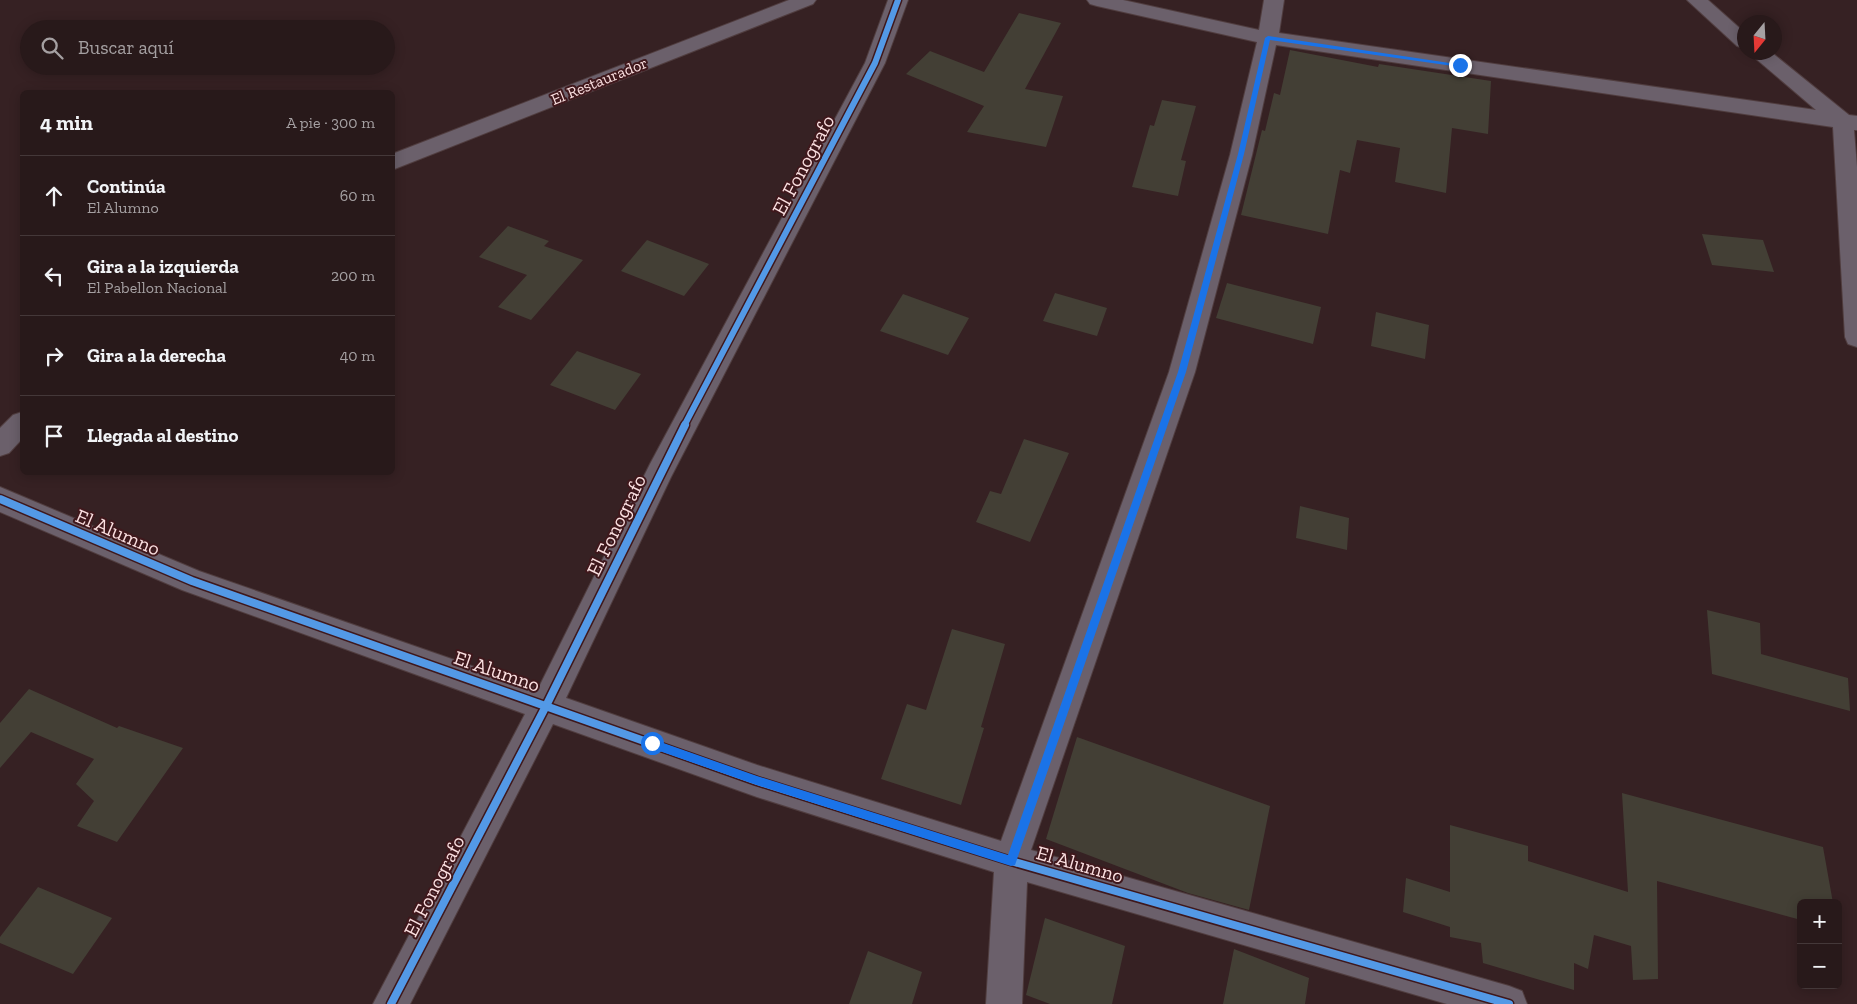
<!DOCTYPE html>
<html lang="es">
<head>
<meta charset="utf-8">
<style>
  :root { --surface:#28191a; --page:#342627; --text:#f1f3f6; --muted:#a5a0a2; --line:#443839 }
  body { margin:0; font-family:"Zilla Slab",serif; background:var(--page); color:var(--text) }
  .controls { position:absolute; right:15px; bottom:15px; display:grid; overflow:hidden; border-radius:8px; box-shadow:0 2px 12px #0003 }
  .controls button { width:45px; height:45px; display:grid; place-items:center; padding:0; border:0; border-bottom:1px solid var(--line); background:var(--surface); color:var(--text); font:25px sans-serif }
  .compass { position:absolute; left:1737px; top:15px; width:45px; height:45px; border-radius:50%; background:var(--surface); box-shadow:0 2px 12px #0003; rotate:198deg }
  .stop { position:absolute; width:15px; height:15px; margin:-11px; border:4px solid #1a73e8; border-radius:50%; background:#fff }
  .stop.end { background:#1a73e8; border-color:#fff; box-shadow:0 1px 5px #0008 }
  .list { margin:0; padding:0; list-style:none }
  h2 { display:flex; justify-content:space-between; align-items:center; height:65px; margin:0; padding:0 20px; font-size:21px }
  h2 small { font-size:16px; font-weight:400; color:var(--muted) }
  .list li { display:grid; grid-template-columns:32px 1fr auto; gap:15px; align-items:center; box-sizing:border-box; height:80px; padding:0 20px; border-top:1px solid var(--line) }
  .list b { display:block; font-size:19px; white-space:nowrap }
  .list p { margin:0; font-size:16px; white-space:nowrap; color:var(--muted) }
  .list em { font-size:16px; font-style:normal; color:var(--muted) }
  .icon { flex:none; width:28px; height:28px; fill:none; stroke:currentColor; stroke-width:2; stroke-linecap:round; stroke-linejoin:round }
  .map { position:relative; flex:none; width:1857px; height:1004px; overflow:hidden }
  .search { position:absolute; background:var(--surface); box-shadow:0 2px 12px #0003; left:20px; top:20px; width:375px; height:55px; display:flex; align-items:center; gap:12px; box-sizing:border-box; padding:0 18px; border-radius:28px; color:var(--muted); font-size:19px }
  .panel { position:absolute; background:var(--surface); box-shadow:0 2px 12px #0003; left:20px; top:90px; width:375px; height:385px; border-radius:8px }
  .map>svg:first-child { display:block }
</style>
</head>
<body>
<div class="map">
<svg width="1857" height="1004" viewBox="0 0 1857 1004">
  <rect width="100%" height="100%" fill="#362123"/>
  <g fill="#433f35">
    <path d="M1019 13 1061 23 1025 89 1063 96 1046 147 967 132 984 106 906 74 930 51 984 72Z"/>
    <path d="M1290 50 1378 67 1379 64 1491 81 1488 134 1452 128 1446 193 1395 182 1400 148 1357 140 1350 173 1340 170 1328 234 1241 215 1262 130 1265 131 1274 93 1280 95Z"/>
    <path d="M1162 100 1196 106 1181 160 1186 161 1178 196 1132 187 1150 125 1154 126Z"/>
    <path d="M508 226 549 241 544 246 583 260 531 320 498 307 527 275 479 257Z"/>
    <path d="M1702 234 1763 240 1774 272 1712 265Z"/>
    <path d="M647 240 709 264 684 296 621 271Z"/>
    <path d="M1227 283 1321 307 1313 344 1216 318Z"/>
    <path d="M1055 293 1107 308 1097 336 1043 321Z"/>
    <path d="M903 294 969 318 948 355 880 331Z"/>
    <path d="M1376 312 1429 325 1425 359 1371 346Z"/>
    <path d="M577 351 641 374 615 410 550 385Z"/>
    <path d="M1024 439 1069 453 1030 542 976 522 990 491 1001 494Z"/>
    <path d="M1300 506 1349 518 1347 550 1296 538Z"/>
    <path d="M1707 610 1760 623 1761 654 1848 678 1850 711 1712 674Z"/>
    <path d="M952 629 1005 644 981 727 984 728 961 805 881 779 907 704 926 710Z"/>
    <path d="M29 689 117 728 119 726 183 748 117 842 77 826 94 801 76 784 94 759 31 732 0 768V723Z"/>
    <path d="M1077 737 1270 806 1249 910 1188 893 1046 839Z"/>
    <path d="M1622 793 1823 847 1833 903H1801V920L1657 881 1658 979 1633 980 1631 946 1594 935 1588 969 1574 963V990L1483 963 1481 943 1450 937V927L1403 912 1406 878 1450 892V825L1528 846V861L1628 892Z"/>
    <path d="M38 887 112 918 73 974 0 943V937Z"/>
    <path d="M1045 918 1125 946 1112 1004H1050L1026 995Z"/>
    <path d="M1234 949 1309 978 1305 1004H1223Z"/>
    <path d="M868 951 922 972 912 1004H849Z"/>
  </g>
  <g fill="none" stroke-linecap="round" stroke-linejoin="round">
    <g stroke="#503d3f" stroke-width="2">
      <g id="street">
        <path d="M789 0H816L813 4 392 170V154Z"/>
        <path d="M888 0H908L885 63 671 477 566 698 757 765 1001 841 1169 372 1230 155 1257 42 1097 6 1090 4 1087 0H1123L1259 30 1264 0H1284L1279 33 1816 110 1748 52H1771L1849 115 1857 116V130H1854L1857 167V347L1848 344 1845 337 1833 127 1276 45 1252 155 1195 372 1031 850 1509 986 1522 991 1527 1004H1447L1027 882 1022 1004H986L994 872 757 797 553 724 410 1004H373L525 714 182 590 0 512V487L199 571 538 689 650 464 865 63Z"/>
        <path d="M1687 0H1708L1744 32V48L1737 46Z"/>
        <path d="M22 412V439L9 453 0 456V428L13 415Z"/>
      </g>
    </g>
    <use href="#street" fill="#6b606b" fill-rule="evenodd"/>
    <g stroke="#3f181c" stroke-width="9">
      <path id="cycleway-far1" d="M684 426 875 63 898 0"/>
    </g>
    <g stroke="#3f181c" stroke-width="11">
      <g id="cycleway">
        <path d="M0 499 192 581 757 781 1011 861 1509 1004"/>
        <path d="M391 1004 546 706 685 425"/>
      </g>
    </g>
    <use href="#cycleway-far1" stroke="#5399e6" stroke-width="6"/>
    <use href="#cycleway" stroke="#5399e6" stroke-width="8"/>
  </g>
  <path fill="#1a73e8" d="M1268 36 1463 65 1460 67 1270 40 1244 154 1186 372 1015 865 1011 866 757 785 648 747V740L652 739 757 776 1008 855 1178 372 1238 154 1265 38Z"/>
  <g text-anchor="middle" dominant-baseline="central" stroke-width="4" stroke-linejoin="round" paint-order="stroke">
    <g font-size="16" fill="#fbe0e1" stroke="#3f181c">
      <text transform="translate(599 81) rotate(-22)">El Restaurador</text>
    </g>
    <g font-size="20" fill="#fbe0e1" stroke="#3f181c">
      <text transform="translate(803 165) rotate(-62)">El Fonografo</text>
      <text transform="translate(616 525) rotate(-64)">El Fonografo</text>
      <text transform="translate(118 532) rotate(23)">El Alumno</text>
      <text transform="translate(497 671) rotate(19)">El Alumno</text>
      <text transform="translate(1080 864) rotate(16)">El Alumno</text>
      <text transform="translate(434 886) rotate(-63)">El Fonografo</text>
    </g>
  </g>
</svg>
<div class="controls">
<button>+</button>
<button>−</button>
</div>
<svg class="compass" viewBox="-18 -18 36 36"><path d="M0-13l5 13h-10z" fill="#e53935"/><path d="M0 13l5-13h-10z" fill="#a5a0a2"/></svg>
<div class="stop" style="left:652px;top:743px"></div>
<div class="stop end" style="left:1460px;top:65px"></div>
<div class="search"><svg class="icon" aria-label="search" viewBox="0 0 24 24"><circle cx="10" cy="10" r="6"/><path d="M15 15l6 6"/></svg>Buscar aquí</div>
<section class="panel">
<h2>4 min<small>A pie · 300 m</small></h2>
<ul class="list">
<li><svg class="icon" aria-label="ahead" viewBox="0 0 24 24"><path d="M12 20V5M6 11l6-6 6 6"/></svg><div><b>Continúa</b><p>El Alumno</p></div><em>60 m</em></li>
<li><svg class="icon" aria-label="left" viewBox="0 0 24 24"><path d="M17 20v-9H6M10 6l-5 5 5 5"/></svg><div><b>Gira a la izquierda</b><p>El Pabellon Nacional</p></div><em>200 m</em></li>
<li><svg class="icon" aria-label="right" viewBox="0 0 24 24"><path d="M7 20v-9h11M14 6l5 5-5 5"/></svg><div><b>Gira a la derecha</b></div><em>40 m</em></li>
<li><svg class="icon" aria-label="arrive" viewBox="0 0 24 24"><path d="M6 21V4h12l-3 4 3 4H6"/></svg><div><b>Llegada al destino</b></div></li>
</ul>
</section>
</div>
</body>
</html>
